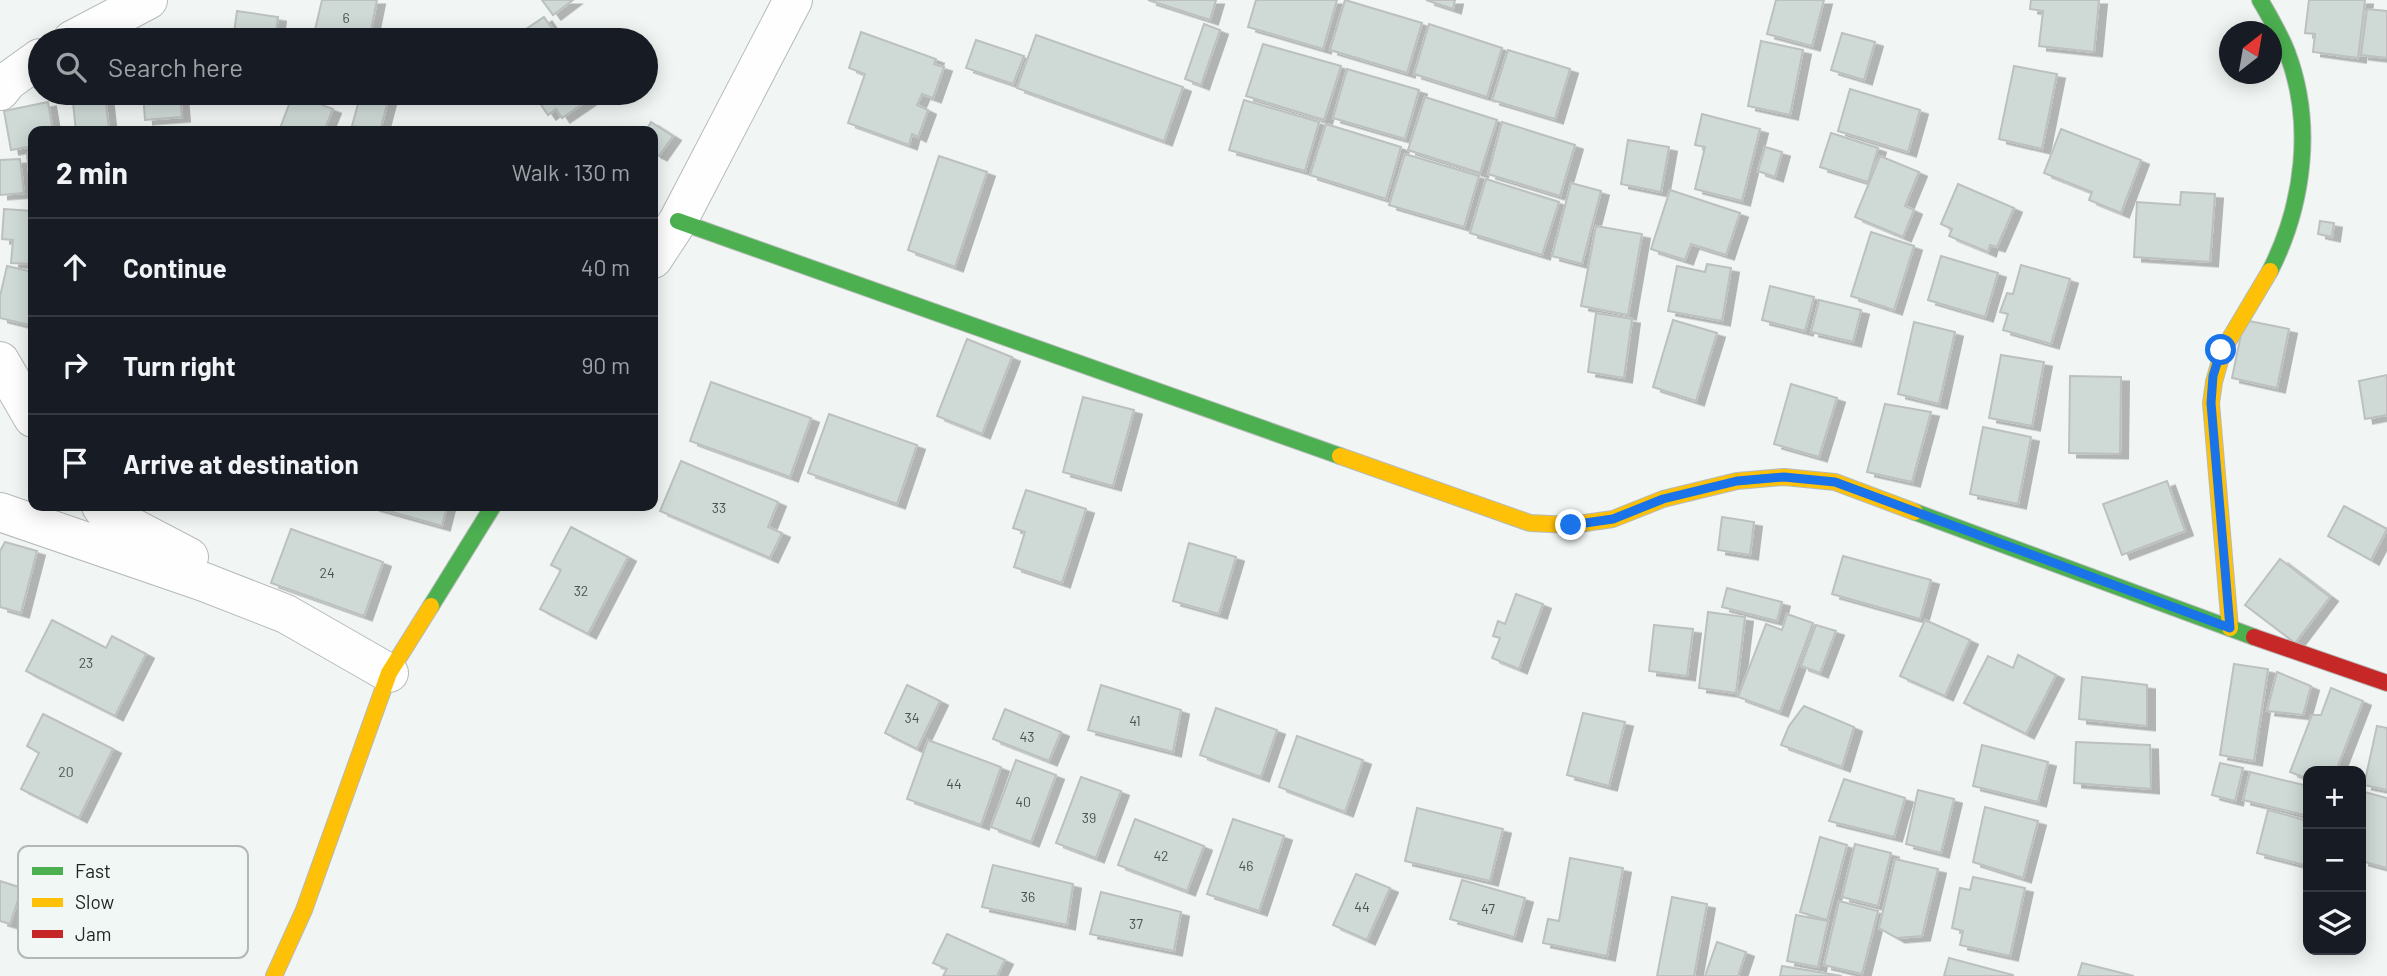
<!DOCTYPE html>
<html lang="en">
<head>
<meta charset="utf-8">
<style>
  :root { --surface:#171b24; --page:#242831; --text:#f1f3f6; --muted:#9ea1a6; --line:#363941 }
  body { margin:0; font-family:Barlow,sans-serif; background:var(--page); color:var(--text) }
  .controls { position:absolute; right:21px; bottom:21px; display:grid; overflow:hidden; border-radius:14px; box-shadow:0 4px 18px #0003 }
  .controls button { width:63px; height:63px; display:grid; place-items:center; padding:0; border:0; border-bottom:2px solid var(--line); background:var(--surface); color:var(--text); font:35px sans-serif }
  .compass { position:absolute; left:2219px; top:21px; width:63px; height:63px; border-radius:50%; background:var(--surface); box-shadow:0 4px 18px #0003; rotate:31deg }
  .stop { position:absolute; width:21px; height:21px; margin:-16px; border:5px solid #1a73e8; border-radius:50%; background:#fff }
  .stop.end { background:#1a73e8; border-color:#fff; box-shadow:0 2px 7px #0008 }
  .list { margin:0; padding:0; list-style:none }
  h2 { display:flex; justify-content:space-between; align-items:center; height:91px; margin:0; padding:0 28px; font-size:30px }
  h2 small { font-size:23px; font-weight:400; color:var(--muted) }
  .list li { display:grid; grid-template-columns:46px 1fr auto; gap:21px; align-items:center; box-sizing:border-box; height:98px; padding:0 28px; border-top:2px solid var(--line) }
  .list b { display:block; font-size:26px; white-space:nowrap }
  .list em { font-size:23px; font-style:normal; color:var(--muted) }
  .icon { flex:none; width:38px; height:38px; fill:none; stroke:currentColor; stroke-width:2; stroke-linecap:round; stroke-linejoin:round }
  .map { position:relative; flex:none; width:2387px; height:976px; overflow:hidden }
  .search { position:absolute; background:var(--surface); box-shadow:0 4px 18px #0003; left:28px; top:28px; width:630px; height:77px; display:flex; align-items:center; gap:18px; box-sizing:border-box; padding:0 24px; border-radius:38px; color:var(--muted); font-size:26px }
  .panel { position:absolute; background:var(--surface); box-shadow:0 4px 18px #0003; left:28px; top:126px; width:630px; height:385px; border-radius:14px }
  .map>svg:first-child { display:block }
</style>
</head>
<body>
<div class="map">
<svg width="2387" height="976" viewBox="0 0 2387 976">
  <defs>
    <filter id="shadow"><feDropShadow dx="8" dy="4.5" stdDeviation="0" flood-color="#0004"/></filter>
  </defs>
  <rect width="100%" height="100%" fill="#f1f6f4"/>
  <g fill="#cfdad6" stroke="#bcc0bf" stroke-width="2" filter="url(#shadow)">
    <path d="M322 0H377L369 40H335V38L314 34Z"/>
    <path d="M542 0H573L553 15Z"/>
    <path d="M1148 0H1216L1210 20Z"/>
    <path d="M1256 0H1337L1323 49 1248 27Z"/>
    <path d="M1345 0 1422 23 1407 73 1330 50Z"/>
    <path d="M1426 0H1455L1453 9Z"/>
    <path d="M1776 0H1824L1812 46 1767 34Z"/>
    <path d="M2031 0H2099L2094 52 2039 46 2043 11 2030 9Z"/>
    <path d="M2309 0H2365L2358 58 2313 52 2315 34 2305 33Z"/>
    <path d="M2367 9 2387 11V58L2361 55Z"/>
    <path d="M237 11 278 17 275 40H233Z"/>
    <path d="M544 17 560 40H510Z"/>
    <path d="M1204 24 1220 30 1201 85 1185 79Z"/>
    <path d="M1429 24 1502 48 1487 97 1414 74Z"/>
    <path d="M861 32 936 59 934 64 944 67 933 98 922 94 917 105 928 110 918 137 912 134 909 145 848 123 865 74 849 68Z"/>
    <path d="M1842 33 1875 42 1864 80 1831 70Z"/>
    <path d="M1036 35 1183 87 1164 141 1017 88Z"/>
    <path d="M976 40 1024 56 1013 84 966 68Z"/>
    <path d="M1761 41 1803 50 1790 115 1748 106Z"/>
    <path d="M1263 44 1341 66 1324 120 1246 96Z"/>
    <path d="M1508 50 1570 69 1555 119 1492 100Z"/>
    <path d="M2014 66 2057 74 2042 149 1999 139Z"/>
    <path d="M1347 69 1419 90 1405 139 1333 118Z"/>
    <path d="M1850 89 1920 110 1908 152 1838 131Z"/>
    <path d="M72 93H105L109 130 76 131Z"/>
    <path d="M143 93H180L182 117 145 120Z"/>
    <path d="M361 93H390L380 131 352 126Z"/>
    <path d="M533 93H596L597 94 562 118 556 109 548 115Z"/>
    <path d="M293 94 333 109 324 131H279Z"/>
    <path d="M1425 97 1497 120 1480 173 1408 150Z"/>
    <path d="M1244 100 1319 122 1305 171 1229 150Z"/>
    <path d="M48 102 53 131H33V146L11 150 4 111Z"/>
    <path d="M1702 114 1760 129 1742 201 1695 189 1705 147 1695 145Z"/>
    <path d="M651 122 673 136 659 156 653 153V131H646Z"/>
    <path d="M1502 122 1575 145 1560 196 1488 174Z"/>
    <path d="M1326 124 1401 147 1386 199 1310 175Z"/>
    <path d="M2061 129 2141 160 2121 213 2089 200 2092 192 2044 173Z"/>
    <path d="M1831 133 1878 148 1868 182 1820 167Z"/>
    <path d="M1628 140 1669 147 1661 192 1621 184Z"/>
    <path d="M1765 147 1782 152 1775 177 1758 171Z"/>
    <path d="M33 153V197L32 198 27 154Z"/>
    <path d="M1405 154 1479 176 1464 227 1389 205Z"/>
    <path d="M939 156 987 172 955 267 908 250Z"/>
    <path d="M1880 156 1919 172 1905 206 1914 210 1903 237 1855 217Z"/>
    <path d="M20 159 24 193 0 195V160Z"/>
    <path d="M1486 179 1559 202 1542 255 1470 233Z"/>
    <path d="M1571 183 1601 191 1582 264 1552 256Z"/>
    <path d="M1958 184 2014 208 1997 247 1990 245 1988 252 1949 236 1952 229 1941 224Z"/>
    <path d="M1670 190 1740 213 1726 255 1691 244 1685 260 1651 249Z"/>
    <path d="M2181 192 2215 194 2210 262 2134 257 2137 202 2180 205Z"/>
    <path d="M4 209 33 211V264L11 263 13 240 2 239Z"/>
    <path d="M2320 221 2334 223 2332 237 2318 234Z"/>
    <path d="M1596 226 1642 234 1628 315 1581 306Z"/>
    <path d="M1871 232 1914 246 1894 310 1851 296Z"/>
    <path d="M1941 256 1998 273 1985 317 1928 300Z"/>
    <path d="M1707 264 1731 268 1722 321 1668 311 1677 266 1705 272Z"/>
    <path d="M2021 265 2070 279 2051 344 2003 330 2008 314 2000 312 2007 293 2013 294Z"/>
    <path d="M7 266 33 272V326L0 318V296Z"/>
    <path d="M1770 286 1814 297 1805 331 1762 320Z"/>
    <path d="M1819 300 1861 310 1853 342 1811 332Z"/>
    <path d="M1596 313 1632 319 1624 378 1588 372Z"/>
    <path d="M1673 320 1717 333 1696 401 1653 387Z"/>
    <path d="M2244 320 2289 329 2277 388 2232 378Z"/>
    <path d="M1914 322 1955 332 1939 404 1898 394Z"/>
    <path d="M967 339 1012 357 982 434 937 416Z"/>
    <path d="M2001 355 2044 362 2032 426 1989 418Z"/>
    <path d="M2387 375V415L2365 419 2359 381Z"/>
    <path d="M2070 376 2121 377 2120 454 2069 453Z"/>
    <path d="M711 382 811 418 790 477 690 441Z"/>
    <path d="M1791 384 1837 398 1819 457 1774 444Z"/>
    <path d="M1083 397 1134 410 1113 486 1063 472Z"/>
    <path d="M1885 404 1931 412 1912 482 1867 472Z"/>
    <path d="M829 414 917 445 897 504 808 473Z"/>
    <path d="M1983 427 2031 437 2018 504 1970 494Z"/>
    <path d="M681 461 778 502 768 527 782 533 770 558 660 511Z"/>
    <path d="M2167 481 2185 531 2122 555 2103 504Z"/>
    <path d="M1026 490 1086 509 1062 583 1014 567 1025 532 1013 528Z"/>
    <path d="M371 506H447L442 526Z"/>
    <path d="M2344 506 2387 529 2371 560 2328 536Z"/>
    <path d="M1722 517 1754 522 1750 555 1718 550Z"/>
    <path d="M571 527 628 557 588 634 540 609 561 570 551 565Z"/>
    <path d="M291 529 383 562 364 616 271 583Z"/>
    <path d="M5 542 37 551 21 613 0 607V551Z"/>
    <path d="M1189 543 1236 557 1219 614 1173 601Z"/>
    <path d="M1843 556 1931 580 1920 619 1832 594Z"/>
    <path d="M2280 559 2330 597 2295 643 2245 605Z"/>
    <path d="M1727 588 1782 602 1777 621 1722 607Z"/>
    <path d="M1516 594 1543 604 1519 669 1492 658 1500 638 1493 636 1498 621 1505 624Z"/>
    <path d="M1708 612 1745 617 1736 693 1699 688Z"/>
    <path d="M1787 614 1813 623 1780 712 1738 697 1766 624 1782 630Z"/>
    <path d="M52 620 106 648 112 636 146 654 115 716 26 671Z"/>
    <path d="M1925 620 1970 640 1945 696 1900 676Z"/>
    <path d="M1654 625 1693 629 1687 676 1649 671Z"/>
    <path d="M1816 625 1836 631 1820 673 1801 666Z"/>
    <path d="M2018 655 2056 675 2026 734 1964 703 1988 656 2013 668Z"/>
    <path d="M2234 664 2268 669 2254 761 2220 755Z"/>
    <path d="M2277 672 2311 686 2303 715 2267 711Z"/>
    <path d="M2082 677 2147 685V726L2079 719Z"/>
    <path d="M907 685 940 701 917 749 885 733Z"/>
    <path d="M1101 685 1181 710 1173 752 1088 730Z"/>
    <path d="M2331 688 2363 701 2336 771H2308V779L2290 772 2312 715H2321Z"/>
    <path d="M1804 706 1854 727 1842 767 1781 745 1789 726Z"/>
    <path d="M1216 708 1277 730 1261 777 1200 755Z"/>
    <path d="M1005 709 1061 732 1049 761 993 739Z"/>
    <path d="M1583 713 1625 722 1609 786 1567 775Z"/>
    <path d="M43 714 113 749 79 818 21 789 39 753 27 746Z"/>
    <path d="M2377 726 2387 728V790L2364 785Z"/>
    <path d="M1297 736 1363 760 1345 812 1279 787Z"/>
    <path d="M928 740 1001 767 981 825 907 799Z"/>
    <path d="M2076 742 2150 745 2151 789 2074 783Z"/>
    <path d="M1982 745 2048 762 2038 802 1973 786Z"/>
    <path d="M1016 760 1056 775 1031 842 991 827Z"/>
    <path d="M2220 763 2243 768 2235 801 2212 795Z"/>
    <path d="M2250 772 2308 786V816L2243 800Z"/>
    <path d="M1081 777 1121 791 1096 858 1056 843Z"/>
    <path d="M1844 779 1905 798 1894 837 1829 821Z"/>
    <path d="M1918 790 1954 799 1941 853 1906 844Z"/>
    <path d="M2361 791 2387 798V868L2361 861Z"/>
    <path d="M1985 807 2038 821 2023 878 1973 862Z"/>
    <path d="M1417 808 1503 829 1490 881 1405 861Z"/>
    <path d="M2268 810 2308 821V866L2257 853Z"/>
    <path d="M1135 819 1204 846 1187 891 1118 865Z"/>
    <path d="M1233 819 1284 836 1259 911 1207 894Z"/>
    <path d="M1820 837 1847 845 1827 920 1800 912Z"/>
    <path d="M1855 844 1891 853 1878 906 1842 897Z"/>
    <path d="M1570 858 1623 868 1607 956 1543 943 1548 919 1559 921Z"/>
    <path d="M1895 859 1938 869 1922 936 1897 938 1879 928Z"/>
    <path d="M993 865 1073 884 1067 925 982 907Z"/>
    <path d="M1356 874 1390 888 1367 940 1333 925Z"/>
    <path d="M1973 877 2025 888 2010 956 1960 945 1963 931 1952 928 1960 888 1970 890Z"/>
    <path d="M1462 880 1525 898 1514 937 1450 919Z"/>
    <path d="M0 881 22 888 10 924 0 921Z"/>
    <path d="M1101 892 1181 912 1174 951 1090 934Z"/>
    <path d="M1672 897 1707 904 1694 976H1657Z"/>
    <path d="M1839 901 1878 911 1862 974 1824 965Z"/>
    <path d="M1796 915 1828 921 1818 967 1787 961Z"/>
    <path d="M947 934 1005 960 997 976H943L947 969 933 963Z"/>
    <path d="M1717 942 1746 952 1738 976H1705Z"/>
    <path d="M1949 958 2013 975V976H1944Z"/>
    <path d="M2082 963 2134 976H2078Z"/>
    <path d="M1782 966 1842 976H1780Z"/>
  </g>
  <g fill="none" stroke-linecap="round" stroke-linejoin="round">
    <g stroke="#b6bab9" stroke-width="40">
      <g id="street">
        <path d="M72 40 148 0"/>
        <path d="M0 91 8 81 40 58"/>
        <path d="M653 259 678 221 793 0"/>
        <path d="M0 361 33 418"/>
        <path d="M101 506 107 514 189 557"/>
        <path d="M0 512 204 582 286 614 389 673"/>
      </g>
    </g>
    <g stroke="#b6bab9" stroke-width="18">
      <g id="fast">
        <path d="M2260 0C2270 17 2280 34 2287 52 2314 123 2304 204 2270 271"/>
        <path d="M678 221 1340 456"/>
        <path d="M1915 512 2254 637"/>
        <path d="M431 606 493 506"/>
      </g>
    </g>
    <g stroke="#b6bab9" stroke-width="18">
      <g id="slow">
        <path d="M1340 456 1530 523 1571 525 1613 519 1663 499 1737 481 1784 477 1835 482 1915 512"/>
        <path d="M2230 628 2211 403 2214 382 2223 350 2270 271"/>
        <path d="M274 976 304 910 389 673 431 606"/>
      </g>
    </g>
    <g stroke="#b6bab9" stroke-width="18">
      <path id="jam" d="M2254 637 2387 683"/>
    </g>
    <use href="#street" stroke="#fdfefd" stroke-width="38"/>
    <use href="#fast" stroke="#4caf50" stroke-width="16"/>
    <use href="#slow" stroke="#ffc107" stroke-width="16"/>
    <use href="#jam" stroke="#c62828" stroke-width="16"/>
  </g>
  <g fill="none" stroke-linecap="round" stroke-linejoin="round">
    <path stroke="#1a73e8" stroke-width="9" d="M1571 525 1613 519 1663 499 1737 481 1784 477 1835 482 2230 628 2211 403 2213 376 2221 350"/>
  </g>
  <g text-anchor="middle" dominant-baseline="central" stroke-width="7" stroke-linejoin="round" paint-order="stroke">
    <g font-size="14" fill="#4c5250">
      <text x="346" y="17">6</text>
      <text x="719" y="507">33</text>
      <text x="327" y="572">24</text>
      <text x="581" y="590">32</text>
      <text x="86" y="662">23</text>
      <text x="912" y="717">34</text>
      <text x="1135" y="720">41</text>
      <text x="1027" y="736">43</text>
      <text x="66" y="771">20</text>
      <text x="954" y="783">44</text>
      <text x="1023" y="801">40</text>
      <text x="1089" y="817">39</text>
      <text x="1161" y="855">42</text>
      <text x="1246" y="865">46</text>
      <text x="1028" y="896">36</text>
      <text x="1362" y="906">44</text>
      <text x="1488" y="908">47</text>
      <text x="1136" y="923">37</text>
    </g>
  </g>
  <rect x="18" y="846" width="230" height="112" rx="10" fill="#f0f7f4" stroke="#b2b8b5" stroke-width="2"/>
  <rect x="32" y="867" width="31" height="8" fill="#4caf50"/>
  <rect x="32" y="898" width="31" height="9" fill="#ffc107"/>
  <rect x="32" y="930" width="31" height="8" fill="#c62828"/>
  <g font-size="19" fill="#212423">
    <text x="75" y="878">Fast</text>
    <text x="75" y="909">Slow</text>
    <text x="75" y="941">Jam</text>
  </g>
</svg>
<div class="controls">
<button>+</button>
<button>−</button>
<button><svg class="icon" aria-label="layers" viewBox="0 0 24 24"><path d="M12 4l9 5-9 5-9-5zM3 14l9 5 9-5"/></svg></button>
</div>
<svg class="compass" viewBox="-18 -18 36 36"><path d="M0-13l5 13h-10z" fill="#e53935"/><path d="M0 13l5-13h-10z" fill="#9ea1a6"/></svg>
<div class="stop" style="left:2221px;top:350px"></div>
<div class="stop end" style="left:1571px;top:525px"></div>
<div class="search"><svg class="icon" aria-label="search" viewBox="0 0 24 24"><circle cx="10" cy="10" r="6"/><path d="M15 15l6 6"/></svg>Search here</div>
<section class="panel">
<h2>2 min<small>Walk · 130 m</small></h2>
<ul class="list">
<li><svg class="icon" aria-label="ahead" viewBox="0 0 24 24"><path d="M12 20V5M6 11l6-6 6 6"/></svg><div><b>Continue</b></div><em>40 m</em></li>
<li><svg class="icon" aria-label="right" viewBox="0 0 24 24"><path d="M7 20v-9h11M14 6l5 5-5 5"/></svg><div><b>Turn right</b></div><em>90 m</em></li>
<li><svg class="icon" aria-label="arrive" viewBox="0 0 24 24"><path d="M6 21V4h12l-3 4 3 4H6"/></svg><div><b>Arrive at destination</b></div></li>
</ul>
</section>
</div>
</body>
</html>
